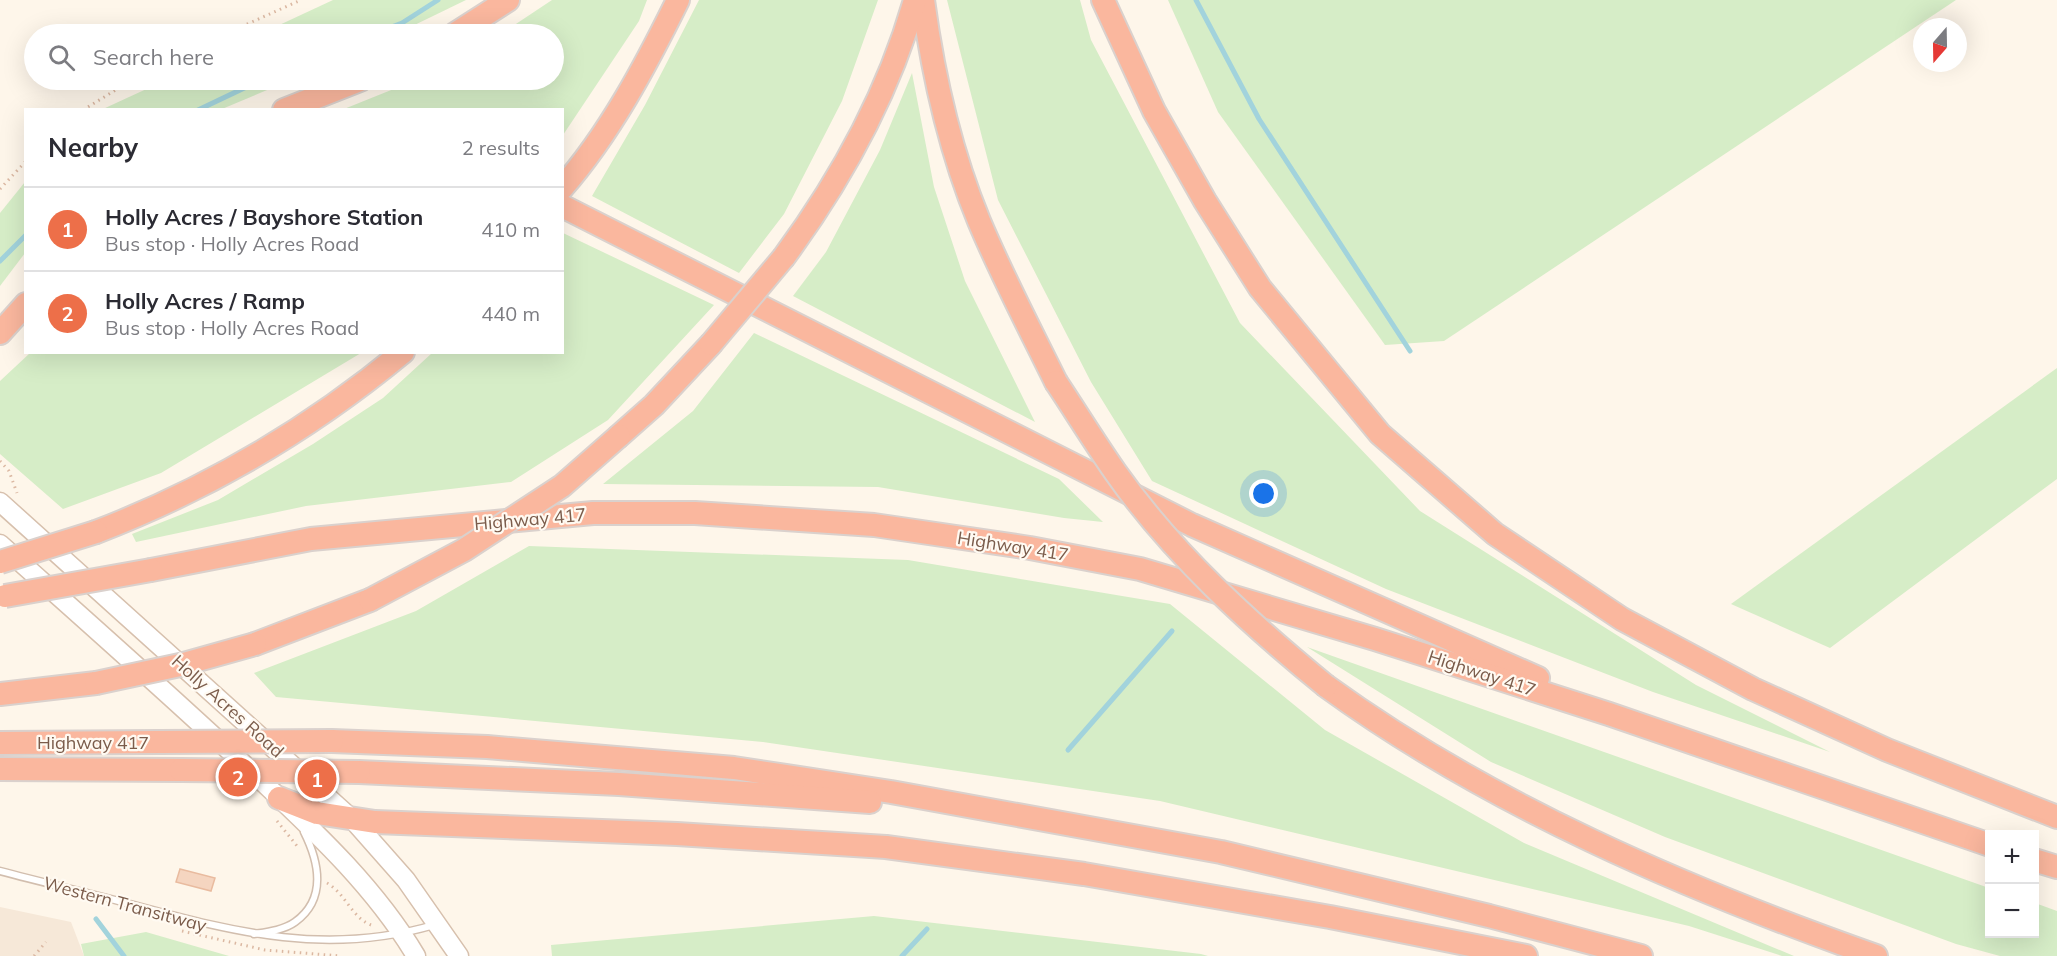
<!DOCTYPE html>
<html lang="en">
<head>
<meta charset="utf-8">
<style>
  :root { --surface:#fff; --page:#f7f7f7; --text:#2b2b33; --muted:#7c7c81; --line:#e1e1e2; --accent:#ed6f49 }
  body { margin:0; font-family:Mulish,sans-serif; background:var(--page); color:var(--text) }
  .controls { position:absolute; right:18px; bottom:18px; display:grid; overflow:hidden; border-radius:0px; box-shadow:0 6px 24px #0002 }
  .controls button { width:54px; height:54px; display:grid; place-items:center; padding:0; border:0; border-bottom:2px solid var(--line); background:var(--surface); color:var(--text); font:30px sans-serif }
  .compass { position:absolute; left:1913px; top:18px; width:54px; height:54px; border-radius:50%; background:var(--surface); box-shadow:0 6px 24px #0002; rotate:200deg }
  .you { position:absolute; left:1264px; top:494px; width:21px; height:21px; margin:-15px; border:4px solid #fff; border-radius:50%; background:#1a73e8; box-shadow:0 0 0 9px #1a73e833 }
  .badge { display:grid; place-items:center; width:39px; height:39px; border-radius:50%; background:var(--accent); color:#fff; font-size:20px; font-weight:700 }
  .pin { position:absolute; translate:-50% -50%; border:3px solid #fff; box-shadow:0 2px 6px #0006 }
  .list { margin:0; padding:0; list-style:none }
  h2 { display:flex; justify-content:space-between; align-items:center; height:78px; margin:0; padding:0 24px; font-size:26px }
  h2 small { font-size:20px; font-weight:400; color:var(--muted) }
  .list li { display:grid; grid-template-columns:39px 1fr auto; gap:18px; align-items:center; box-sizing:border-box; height:84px; padding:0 24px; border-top:2px solid var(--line) }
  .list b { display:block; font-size:22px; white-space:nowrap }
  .list p { margin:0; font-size:20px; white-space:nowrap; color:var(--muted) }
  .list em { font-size:20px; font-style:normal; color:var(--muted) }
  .icon { flex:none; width:33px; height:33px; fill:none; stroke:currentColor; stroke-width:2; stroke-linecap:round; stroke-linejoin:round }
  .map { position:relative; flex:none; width:2057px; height:956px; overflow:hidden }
  .search { position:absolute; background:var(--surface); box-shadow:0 6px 24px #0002; left:24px; top:24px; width:540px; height:66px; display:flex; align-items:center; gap:15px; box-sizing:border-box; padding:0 21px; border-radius:33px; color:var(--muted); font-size:22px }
  .panel { position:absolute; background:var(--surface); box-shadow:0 6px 24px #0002; left:24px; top:108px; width:540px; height:246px; border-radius:0px }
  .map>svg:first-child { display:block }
</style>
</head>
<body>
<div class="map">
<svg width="2057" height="956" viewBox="0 0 2057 956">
  <rect width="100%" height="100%" fill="#fef6ea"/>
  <path fill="#f6e8d8" d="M0 907 71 922 84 956H0Z"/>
  <g fill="#d6edc7">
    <path d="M333 0H466L396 34H260Z"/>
    <path d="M552 0H647L639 21 563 135 562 110 344 109 416 80H554V34H501Z"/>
    <path d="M699 0H878L842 101 784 214 739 273 592 196 645 105Z"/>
    <path d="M947 0H1080L1091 40 1240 323 1420 511 1696 685 1830 752 1653 692 1386 589 1152 481 1091 382 998 200Z"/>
    <path d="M1168 0H1956L1444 341 1385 345 1218 112Z"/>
    <path d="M912 73 934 187 965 281 1035 422 793 296 826 252 880 150Z"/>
    <path d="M166 80H291L222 109H103Z"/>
    <path d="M25 182V253L0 286V213Z"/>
    <path d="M563 233 714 305 608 420 511 482 306 506 136 542 132 534 218 500 313 444 383 398 432 353 562 352Z"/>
    <path d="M754 333 1059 479 1103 522 1064 518 878 487 603 484 693 411Z"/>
    <path d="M30 353V352L361 353 161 473 63 509 0 454V381Z"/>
    <path d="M2057 368V479L1830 648 1731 604Z"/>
    <path d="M529 546 908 560 1170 604 1325 730 1524 843 1794 956H1782L1689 926 1160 801 763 742 276 697 254 673 416 611Z"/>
    <path d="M1307 647 1989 888 1990 934H2034L2035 903 2057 911V956H2000L1956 944 1665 837 1491 762Z"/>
    <path d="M874 916 1201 954 1208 956H552L551 945Z"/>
    <path d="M146 932 229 956H84L81 944Z"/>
  </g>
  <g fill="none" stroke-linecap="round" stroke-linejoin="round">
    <g stroke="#a2d3dc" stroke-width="5">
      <path d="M1196 0 1259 119 1410 351"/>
      <path d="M373 34 402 23 438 0"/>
      <path d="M198 110 261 80"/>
      <path d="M0 261 26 235"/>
      <path d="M1068 750 1172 631"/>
      <path d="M96 919 124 956"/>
      <path d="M902 956 927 929"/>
    </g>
  </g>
  <path fill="#f5d5c0" stroke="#e9bb9f" stroke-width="1.5" d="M180 869 215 878 211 891 176 882Z"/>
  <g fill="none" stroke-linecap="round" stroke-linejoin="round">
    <g stroke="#d2beae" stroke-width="9">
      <g id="service">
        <path d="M0 871C45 883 89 893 134 905 238 933 328 956 434 925"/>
        <path d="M254 934C267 932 284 930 295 922 327 899 319 862 304 832"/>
      </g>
    </g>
    <g stroke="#d7c0ad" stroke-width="21">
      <g id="secondary">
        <path d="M0 502 353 820 406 880 459 956"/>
        <path d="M0 544C84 619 168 693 250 770 310 827 373 884 416 956"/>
      </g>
    </g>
    <g stroke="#dad1cd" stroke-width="26">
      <g id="motorway">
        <path d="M923 0C933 75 950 151 979 221 1002 276 1030 329 1056 382"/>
        <path d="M1103 0 1154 111 1205 201 1260 288 1380 434 1495 534 1622 619 1753 689 1887 750 2057 817"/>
        <path d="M455 34 508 0"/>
        <path d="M284 110 360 80"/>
        <path d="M562 188C610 133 646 65 678 0"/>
        <path d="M562 206 1192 525 1538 678"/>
        <path d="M784 257C840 181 889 92 915 0"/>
        <path d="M0 333 26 304"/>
        <path d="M619 436 654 405 711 344"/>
        <path d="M96 532C208 489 310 429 403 352"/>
        <path d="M151 570 311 539 593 513H695L874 525 1030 548 1140 569 1375 639 1609 714 1990 845"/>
        <path d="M255 644 370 600"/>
        <path d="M1326 686C1490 805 1686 889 1876 956"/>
        <path d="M0 694 96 683"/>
        <path d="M332 741 487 747 734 768 891 792 1221 852 1489 916 1641 956"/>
        <path d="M0 743 159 742"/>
        <path d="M0 769 181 770"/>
        <path d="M359 772 619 784 870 802"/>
        <path d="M279 798 317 813 375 822 677 834 886 847 1084 874 1330 917 1526 956"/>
        <path d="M2034 860 2057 867"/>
      </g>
    </g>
    <g stroke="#dbb8a2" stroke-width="3" stroke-dasharray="1.5 4.5" stroke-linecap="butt">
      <path d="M225 34 301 0"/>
      <path d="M83 110 132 80"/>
      <path d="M0 189 26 161"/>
      <path d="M0 461 9 471 17 493"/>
      <path d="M277 821 297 846"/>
      <path d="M327 883C346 894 351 917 371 925"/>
      <path d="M182 931 265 950 341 956"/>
      <path d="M34 956 46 942"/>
    </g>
    <use href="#service" stroke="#fff" stroke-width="6"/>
    <use href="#secondary" stroke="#fff" stroke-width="18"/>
    <use href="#motorway" stroke="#fab79e" stroke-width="22"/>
    <g stroke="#dad1cd" stroke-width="26" stroke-linecap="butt">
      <g id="motorway-bridge">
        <path d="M711 344 784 257"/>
        <path d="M1056 382C1076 412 1095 443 1116 473 1173 554 1250 624 1326 686"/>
        <path d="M0 562 96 532"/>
        <path d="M5 596 151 570"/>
        <path d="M370 600 464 550 562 486 619 436"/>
        <path d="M96 683 180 665 255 644"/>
        <path d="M159 742 332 741"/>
        <path d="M181 770 359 772"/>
      </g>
    </g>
    <use href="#motorway-bridge" stroke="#fab79e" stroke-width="22"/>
  </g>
  <g text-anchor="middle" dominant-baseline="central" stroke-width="4.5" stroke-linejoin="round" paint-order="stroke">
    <g font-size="18" fill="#7b5c4b" stroke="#fffaf2">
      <text transform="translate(530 519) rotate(-5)">Highway 417</text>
      <text transform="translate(1013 546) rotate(9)">Highway 417</text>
      <text transform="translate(1482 673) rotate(18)">Highway 417</text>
      <text transform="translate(228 706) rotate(42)">Holly Acres Road</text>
      <text x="93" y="742">Highway 417</text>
      <text transform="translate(125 904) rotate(15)">Western Transitway</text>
    </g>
  </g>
</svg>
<div class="controls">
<button>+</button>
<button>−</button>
</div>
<svg class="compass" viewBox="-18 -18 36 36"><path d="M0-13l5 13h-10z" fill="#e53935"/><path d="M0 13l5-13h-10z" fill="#7c7c81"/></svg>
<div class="you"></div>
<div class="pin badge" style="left:317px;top:779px">1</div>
<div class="pin badge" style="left:238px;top:777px">2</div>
<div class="search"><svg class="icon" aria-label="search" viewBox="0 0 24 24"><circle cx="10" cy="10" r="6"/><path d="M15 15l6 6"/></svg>Search here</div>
<section class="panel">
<h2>Nearby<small>2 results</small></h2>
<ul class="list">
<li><span class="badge">1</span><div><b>Holly Acres / Bayshore Station</b><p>Bus stop · Holly Acres Road</p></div><em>410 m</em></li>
<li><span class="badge">2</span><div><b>Holly Acres / Ramp</b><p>Bus stop · Holly Acres Road</p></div><em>440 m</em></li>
</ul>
</section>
</div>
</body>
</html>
